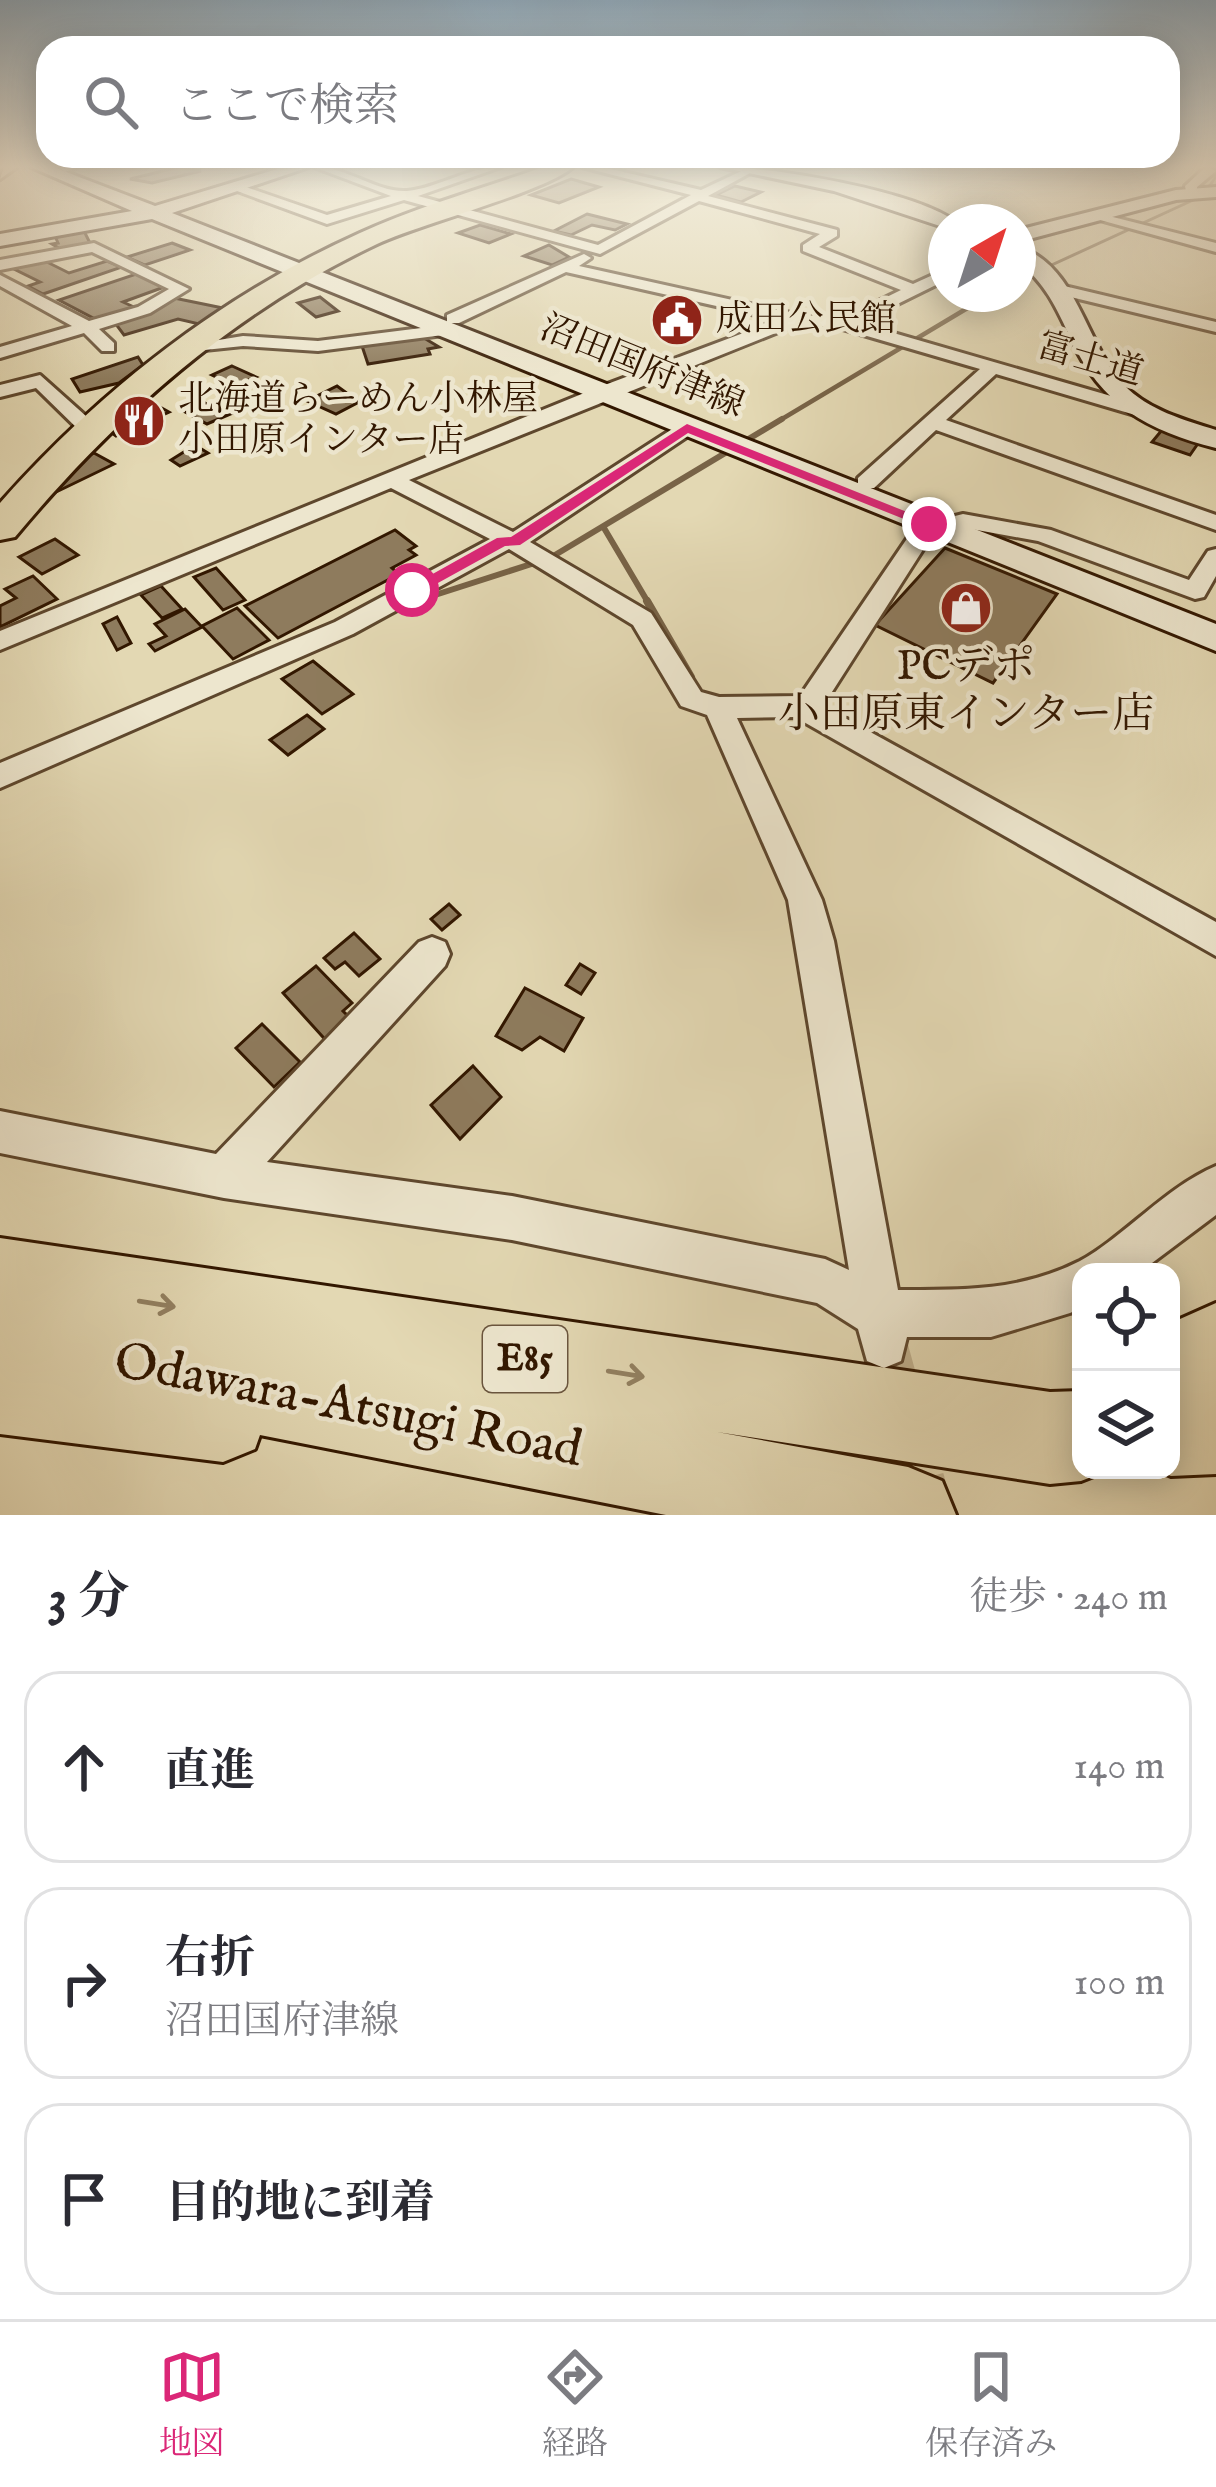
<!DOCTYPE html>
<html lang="ja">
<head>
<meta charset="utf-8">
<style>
  :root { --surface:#fff; --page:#f7f7f7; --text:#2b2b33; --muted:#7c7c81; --line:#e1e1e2; --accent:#db2777 }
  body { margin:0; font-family:"IM FELL English","Noto Serif JP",serif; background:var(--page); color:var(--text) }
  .controls { position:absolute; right:36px; bottom:36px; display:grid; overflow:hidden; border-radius:24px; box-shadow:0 6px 30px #0003 }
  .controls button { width:108px; height:108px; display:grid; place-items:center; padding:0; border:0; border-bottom:3px solid var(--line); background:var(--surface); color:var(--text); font:60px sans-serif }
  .compass { position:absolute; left:928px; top:204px; width:108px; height:108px; border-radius:50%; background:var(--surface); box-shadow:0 6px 30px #0003; rotate:39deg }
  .stop { position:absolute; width:36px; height:36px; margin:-27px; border:9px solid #db2777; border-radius:50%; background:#fff }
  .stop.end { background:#db2777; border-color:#fff; box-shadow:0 3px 12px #0008 }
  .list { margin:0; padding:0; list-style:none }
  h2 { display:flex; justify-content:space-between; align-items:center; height:156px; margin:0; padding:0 48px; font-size:51px }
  h2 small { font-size:39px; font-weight:400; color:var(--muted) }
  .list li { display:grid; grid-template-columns:78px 1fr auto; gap:36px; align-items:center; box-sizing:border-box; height:192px; margin:0 24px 24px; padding:0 24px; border:3px solid var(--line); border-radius:36px }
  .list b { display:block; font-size:45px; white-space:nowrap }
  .list p { margin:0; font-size:39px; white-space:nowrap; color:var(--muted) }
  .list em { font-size:39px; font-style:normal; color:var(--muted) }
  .icon { flex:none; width:66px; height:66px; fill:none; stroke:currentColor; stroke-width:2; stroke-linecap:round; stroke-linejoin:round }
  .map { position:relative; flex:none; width:1216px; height:1515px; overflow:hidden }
  .search { position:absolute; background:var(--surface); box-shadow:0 6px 30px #0003; left:36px; right:36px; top:36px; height:132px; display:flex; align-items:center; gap:30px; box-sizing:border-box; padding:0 42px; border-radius:36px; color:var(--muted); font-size:45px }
  .sheet { height:804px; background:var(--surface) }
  nav { display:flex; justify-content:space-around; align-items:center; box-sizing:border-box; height:168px; border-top:3px solid var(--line); background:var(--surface); font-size:33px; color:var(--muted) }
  nav a { display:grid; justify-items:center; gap:6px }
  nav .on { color:var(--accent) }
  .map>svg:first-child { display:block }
</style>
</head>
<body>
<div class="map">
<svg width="1216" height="1515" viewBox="0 0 1216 1515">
  <rect width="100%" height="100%" fill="#e3d8b3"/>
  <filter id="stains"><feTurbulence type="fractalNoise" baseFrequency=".00167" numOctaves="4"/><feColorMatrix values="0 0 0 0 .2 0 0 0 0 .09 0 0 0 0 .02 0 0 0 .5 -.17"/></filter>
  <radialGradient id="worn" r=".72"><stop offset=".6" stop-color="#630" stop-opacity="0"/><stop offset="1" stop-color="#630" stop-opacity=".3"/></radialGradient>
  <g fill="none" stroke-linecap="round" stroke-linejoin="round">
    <path stroke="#786347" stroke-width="3" d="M1019 280 1204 195 1216 176"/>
    <g stroke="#786347" stroke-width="4.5">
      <path d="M1018 280 1025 277"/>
      <path d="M777 422 991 294"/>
    </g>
    <g stroke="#786347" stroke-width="6">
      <path d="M604 528 649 604"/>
      <path d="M407 604 550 558 782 419"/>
    </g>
    <g stroke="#786347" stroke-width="8">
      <path d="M647 601 691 677"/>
      <path d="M407 604 415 601"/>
    </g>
  </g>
  <g fill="#8e7b5d" stroke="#321700" stroke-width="3">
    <path d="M179 167 201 171 152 183 130 179Z"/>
    <path d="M571 179 599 187 559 203 531 195Z"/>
    <path d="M735 186 761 192 741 202 716 195Z"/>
    <path d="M587 214 627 224 615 230 592 225 571 235 554 231Z"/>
    <path d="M480 225 511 234 489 243 458 233Z"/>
    <path d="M84 231 91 245 62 250 52 244 58 243 55 236Z"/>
    <path d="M172 243 190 250 145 265 127 257Z"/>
    <path d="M549 245 569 257 552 265 524 256Z"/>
    <path d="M43 260 69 273 107 261 122 267 43 294 28 286 40 282 14 269Z"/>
    <path d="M139 273 167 286 123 302 136 308 99 321 59 300Z"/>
    <path d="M320 297 338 311 316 317 298 303Z"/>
    <path d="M174 298 223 308 199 324 178 319 124 335 115 323Z"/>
    <path d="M684 311 699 317 670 329 655 323Z"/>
    <path d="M424 338 439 347 428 349 430 354 368 364 362 346Z"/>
    <path d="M138 357 143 365 119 383 80 392 72 379Z"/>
    <path d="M232 366 256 377 235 386 212 375Z"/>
    <path d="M337 386 359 402 336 414 307 401Z"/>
    <path d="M205 403 220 411 233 413 207 424 185 412Z"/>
    <path d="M160 407 169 412 116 436 108 430Z"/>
    <path d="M1162 430 1199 442 1190 455 1152 442Z"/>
    <path d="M195 445 208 453 180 466 171 460Z"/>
    <path d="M94 453 114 464 52 494 77 461Z"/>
    <path d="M395 530 416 546 409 550 416 555 392 568 399 574 278 638 245 606Z"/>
    <path d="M55 539 78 555 42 574 19 557Z"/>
    <path d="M945 548 1057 594 993 683 875 625Z"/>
    <path d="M216 568 245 600 223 610 194 577Z"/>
    <path d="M33 576 57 599 0 627V606L16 598 5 589Z"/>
    <path d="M161 586 182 609 162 618 141 595Z"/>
    <path d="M237 608 269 640 233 659 202 626Z"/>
    <path d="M185 609 202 627 155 651 149 644 166 636 155 624Z"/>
    <path d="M117 617 131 643 117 650 103 624Z"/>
    <path d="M313 661 353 694 322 714 282 679Z"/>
    <path d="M307 715 324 729 288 755 270 740Z"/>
    <path d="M449 904 460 915 442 930 431 919Z"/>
    <path d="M354 933 380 959 359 976 345 962 335 969 324 958Z"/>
    <path d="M580 964 595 973 581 994 566 985Z"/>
    <path d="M316 966 352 1003 343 1011 356 1024 332 1047 283 993Z"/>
    <path d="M525 988 583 1018 564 1051 540 1037 522 1050 496 1036Z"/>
    <path d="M262 1024 300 1062 274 1087 236 1048Z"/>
    <path d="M473 1066 501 1097 460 1139 431 1105Z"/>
  </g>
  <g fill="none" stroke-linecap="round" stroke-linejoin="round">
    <path stroke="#c0b18f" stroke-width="46" stroke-dasharray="46 24" stroke-linecap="butt" d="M884 1344 931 1515"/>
    <g stroke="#5e472d" stroke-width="6">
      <g id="street">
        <path d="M4 167H17L0 179Z"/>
        <path d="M60 167H77L65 172Z"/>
        <path d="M314 167C346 166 377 193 407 191 439 188 467 167 501 167L418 196 598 245 691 195 582 167H602L701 190 750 167V173L708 196 837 230V236L819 247 913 284 946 269V280L859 323 1149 407V415L1142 417 996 374 946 420 1216 515V530L936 430 874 488H858V478L980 369 843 329 798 324 409 480 513 532 680 424H694V432L530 542 651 613 701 692 719 697 800 696 921 518H937L940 523 823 706 1216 922V956L795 717 737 718 822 900 834 941 898 1290C963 1290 1021 1291 1080 1261 1124 1237 1166 1187 1216 1166V1215L1140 1272H1081V1308L1070 1313 991 1337H907L901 1361 884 1368 867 1361 858 1329 817 1303 512 1240 224 1198 0 1153V1111L216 1154 419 942 432 937 445 942 450 954 445 966 267 1162 512 1196 825 1259 849 1270 788 900 707 715 681 706 633 625 509 549 353 634 0 788V763L335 622 490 539 391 488 0 650V631L594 389 778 320 566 272 459 323H447V315L584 254 591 258 579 266 795 314 842 319 901 290 803 251V245L820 234 699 201 600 254 404 200 327 224 229 188 240 185 327 215 391 196Z"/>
        <path d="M1206 167 1216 171 1197 187V196H1187L1185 186Z"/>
        <path d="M1093 212 1216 243V252L1093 218Z"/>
        <path d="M94 243 189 289 150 313 99 329 114 343V351H102L84 333 0 358V347L72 326 0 286V275L89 321 138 307 169 289 92 252 0 270V260Z"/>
        <path d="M1060 285 1216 322V332L1054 293 1052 290Z"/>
        <path d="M445 325 451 326V334L318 351 243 346 185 352 176 347 243 336 318 341Z"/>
        <path d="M40 375 96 425V433H82L36 388 0 397V385Z"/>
        <path d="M963 514 1051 530 1189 580 1208 551 1216 549V576L1204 597 1195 599 1038 541 955 526V516Z"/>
      </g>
    </g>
    <g stroke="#321700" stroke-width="6">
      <g id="secondary">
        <path d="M31 167H53L155 206 284 167H309L172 213 1216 624V651L152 219 0 246V234L132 211Z"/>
        <path d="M720 167C773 167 915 191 956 222H946V228L834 191Z"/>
        <path d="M1216 187V197L1176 200 1018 242V230L1176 190Z"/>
        <path d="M1018 246C1078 266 1085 344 1124 385 1148 410 1184 420 1216 430V448C1148 431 1101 405 1071 339 1057 309 1045 282 1018 262Z"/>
      </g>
    </g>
    <g stroke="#321700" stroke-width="6">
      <g id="highway">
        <path d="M543 167H573C545 192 421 223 377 244 233 312 116 416 15 537L0 540V503C100 390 222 295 360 233 419 206 482 189 543 167Z"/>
        <path d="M0 1238 1050 1392 1081 1391V1470H1109L1081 1481 1050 1484 717 1432 908 1467 942 1481 956 1515H666L260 1435 255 1449 223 1462 0 1434Z"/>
        <path d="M1216 1303V1474L1171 1476 1156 1470H1171V1323Z"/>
      </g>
    </g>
    <use href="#street" fill="#ede6ce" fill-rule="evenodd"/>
    <use href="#secondary" fill="#ede6ce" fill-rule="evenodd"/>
    <use href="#highway" fill="#e3d8b3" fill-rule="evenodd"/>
  </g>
  <defs><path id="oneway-shaft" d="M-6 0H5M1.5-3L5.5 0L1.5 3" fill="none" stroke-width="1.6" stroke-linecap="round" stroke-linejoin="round" transform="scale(3)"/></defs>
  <g stroke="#938162">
    <use href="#oneway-shaft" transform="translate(157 1304) rotate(9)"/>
    <use href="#oneway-shaft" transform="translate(626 1374) rotate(9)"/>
  </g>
  <linearGradient id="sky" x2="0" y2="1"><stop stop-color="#8ea8ba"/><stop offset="0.44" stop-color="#f2eddd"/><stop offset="1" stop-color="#f2eddd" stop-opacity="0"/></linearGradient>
  <rect width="1216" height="379" fill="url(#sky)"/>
  <path fill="#db2777" d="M687 424 937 524 924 527 688 433 520 545 505 546 418 594 404 590 497 538 511 537Z"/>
  <defs>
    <g id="civic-disc" transform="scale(2.7)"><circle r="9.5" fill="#8f2418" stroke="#ede6ce"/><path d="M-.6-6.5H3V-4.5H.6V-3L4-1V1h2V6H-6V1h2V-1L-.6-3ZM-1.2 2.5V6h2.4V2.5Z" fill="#fff"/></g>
    <g id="restaurant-disc" transform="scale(2.7)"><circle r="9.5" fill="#8f2418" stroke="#ede6ce"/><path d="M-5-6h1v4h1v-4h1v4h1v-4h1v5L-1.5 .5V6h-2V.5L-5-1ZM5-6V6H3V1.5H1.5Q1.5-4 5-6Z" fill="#fff"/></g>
    <g id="shop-disc" transform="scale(2.7)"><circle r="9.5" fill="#8f2418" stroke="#ede6ce"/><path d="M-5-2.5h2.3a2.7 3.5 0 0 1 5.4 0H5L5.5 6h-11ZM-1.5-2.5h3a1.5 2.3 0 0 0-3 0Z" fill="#fff"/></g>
  </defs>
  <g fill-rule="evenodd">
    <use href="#civic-disc" x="677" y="320"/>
    <use href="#restaurant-disc" x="139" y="421"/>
    <use href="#shop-disc" x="966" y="608"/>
  </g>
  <g text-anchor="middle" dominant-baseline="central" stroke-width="9" stroke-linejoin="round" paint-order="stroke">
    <g font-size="36" fill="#321700" stroke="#ede6ce" text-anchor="start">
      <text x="716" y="320">成田公民館</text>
      <text x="178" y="400">北海道らーめん小林屋<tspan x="178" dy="41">小田原インター店</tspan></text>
    </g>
    <g font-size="36" fill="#321700" stroke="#ede6ce">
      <text transform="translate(1090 360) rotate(16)">富士道</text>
      <text transform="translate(642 367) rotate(22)">沼田国府津線</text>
    </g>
    <rect fill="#ede6ce" stroke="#6a553e" stroke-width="3" x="483" y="1326" width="84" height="66" rx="9"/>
    <g font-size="39" font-weight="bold" fill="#321700">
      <text x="525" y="1359">E85</text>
    </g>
    <g font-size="42" fill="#321700" stroke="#ede6ce">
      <text x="966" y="667">PCデポ<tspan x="966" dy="48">小田原東インター店</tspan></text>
    </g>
    <g font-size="51" fill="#321700" stroke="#ede6ce">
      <text transform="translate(348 1407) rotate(11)">Odawara-Atsugi Road</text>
    </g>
  </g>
  <rect width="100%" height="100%" filter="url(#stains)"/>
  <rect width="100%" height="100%" fill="url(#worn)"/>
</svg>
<div class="controls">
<button><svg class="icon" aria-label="locate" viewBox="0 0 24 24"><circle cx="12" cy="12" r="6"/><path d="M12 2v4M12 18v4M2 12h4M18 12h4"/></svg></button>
<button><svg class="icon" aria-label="layers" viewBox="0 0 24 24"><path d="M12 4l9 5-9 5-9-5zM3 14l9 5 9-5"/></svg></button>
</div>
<svg class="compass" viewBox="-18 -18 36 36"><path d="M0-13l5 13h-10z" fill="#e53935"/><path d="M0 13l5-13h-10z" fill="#7c7c81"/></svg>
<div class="stop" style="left:412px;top:590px"></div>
<div class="stop end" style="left:929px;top:524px"></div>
<div class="search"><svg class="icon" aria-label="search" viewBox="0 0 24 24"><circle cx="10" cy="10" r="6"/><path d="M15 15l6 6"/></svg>ここで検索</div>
</div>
<section class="sheet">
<h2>3 分<small>徒歩 · 240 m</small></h2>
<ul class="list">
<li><svg class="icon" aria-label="ahead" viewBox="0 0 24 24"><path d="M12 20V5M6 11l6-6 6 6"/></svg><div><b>直進</b></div><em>140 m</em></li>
<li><svg class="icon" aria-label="right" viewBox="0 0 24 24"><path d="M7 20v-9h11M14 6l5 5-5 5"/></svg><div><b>右折</b><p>沼田国府津線</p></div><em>100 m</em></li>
<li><svg class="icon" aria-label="arrive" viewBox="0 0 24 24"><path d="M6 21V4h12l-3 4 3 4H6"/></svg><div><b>目的地に到着</b></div></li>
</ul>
</section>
<nav>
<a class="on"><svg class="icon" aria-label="map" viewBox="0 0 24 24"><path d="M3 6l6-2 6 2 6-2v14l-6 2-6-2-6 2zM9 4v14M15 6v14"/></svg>地図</a>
<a><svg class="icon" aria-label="directions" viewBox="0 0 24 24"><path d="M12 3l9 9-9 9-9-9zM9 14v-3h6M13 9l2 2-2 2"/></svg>経路</a>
<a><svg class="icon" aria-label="saved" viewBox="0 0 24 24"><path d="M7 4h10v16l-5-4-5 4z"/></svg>保存済み</a>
</nav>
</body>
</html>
